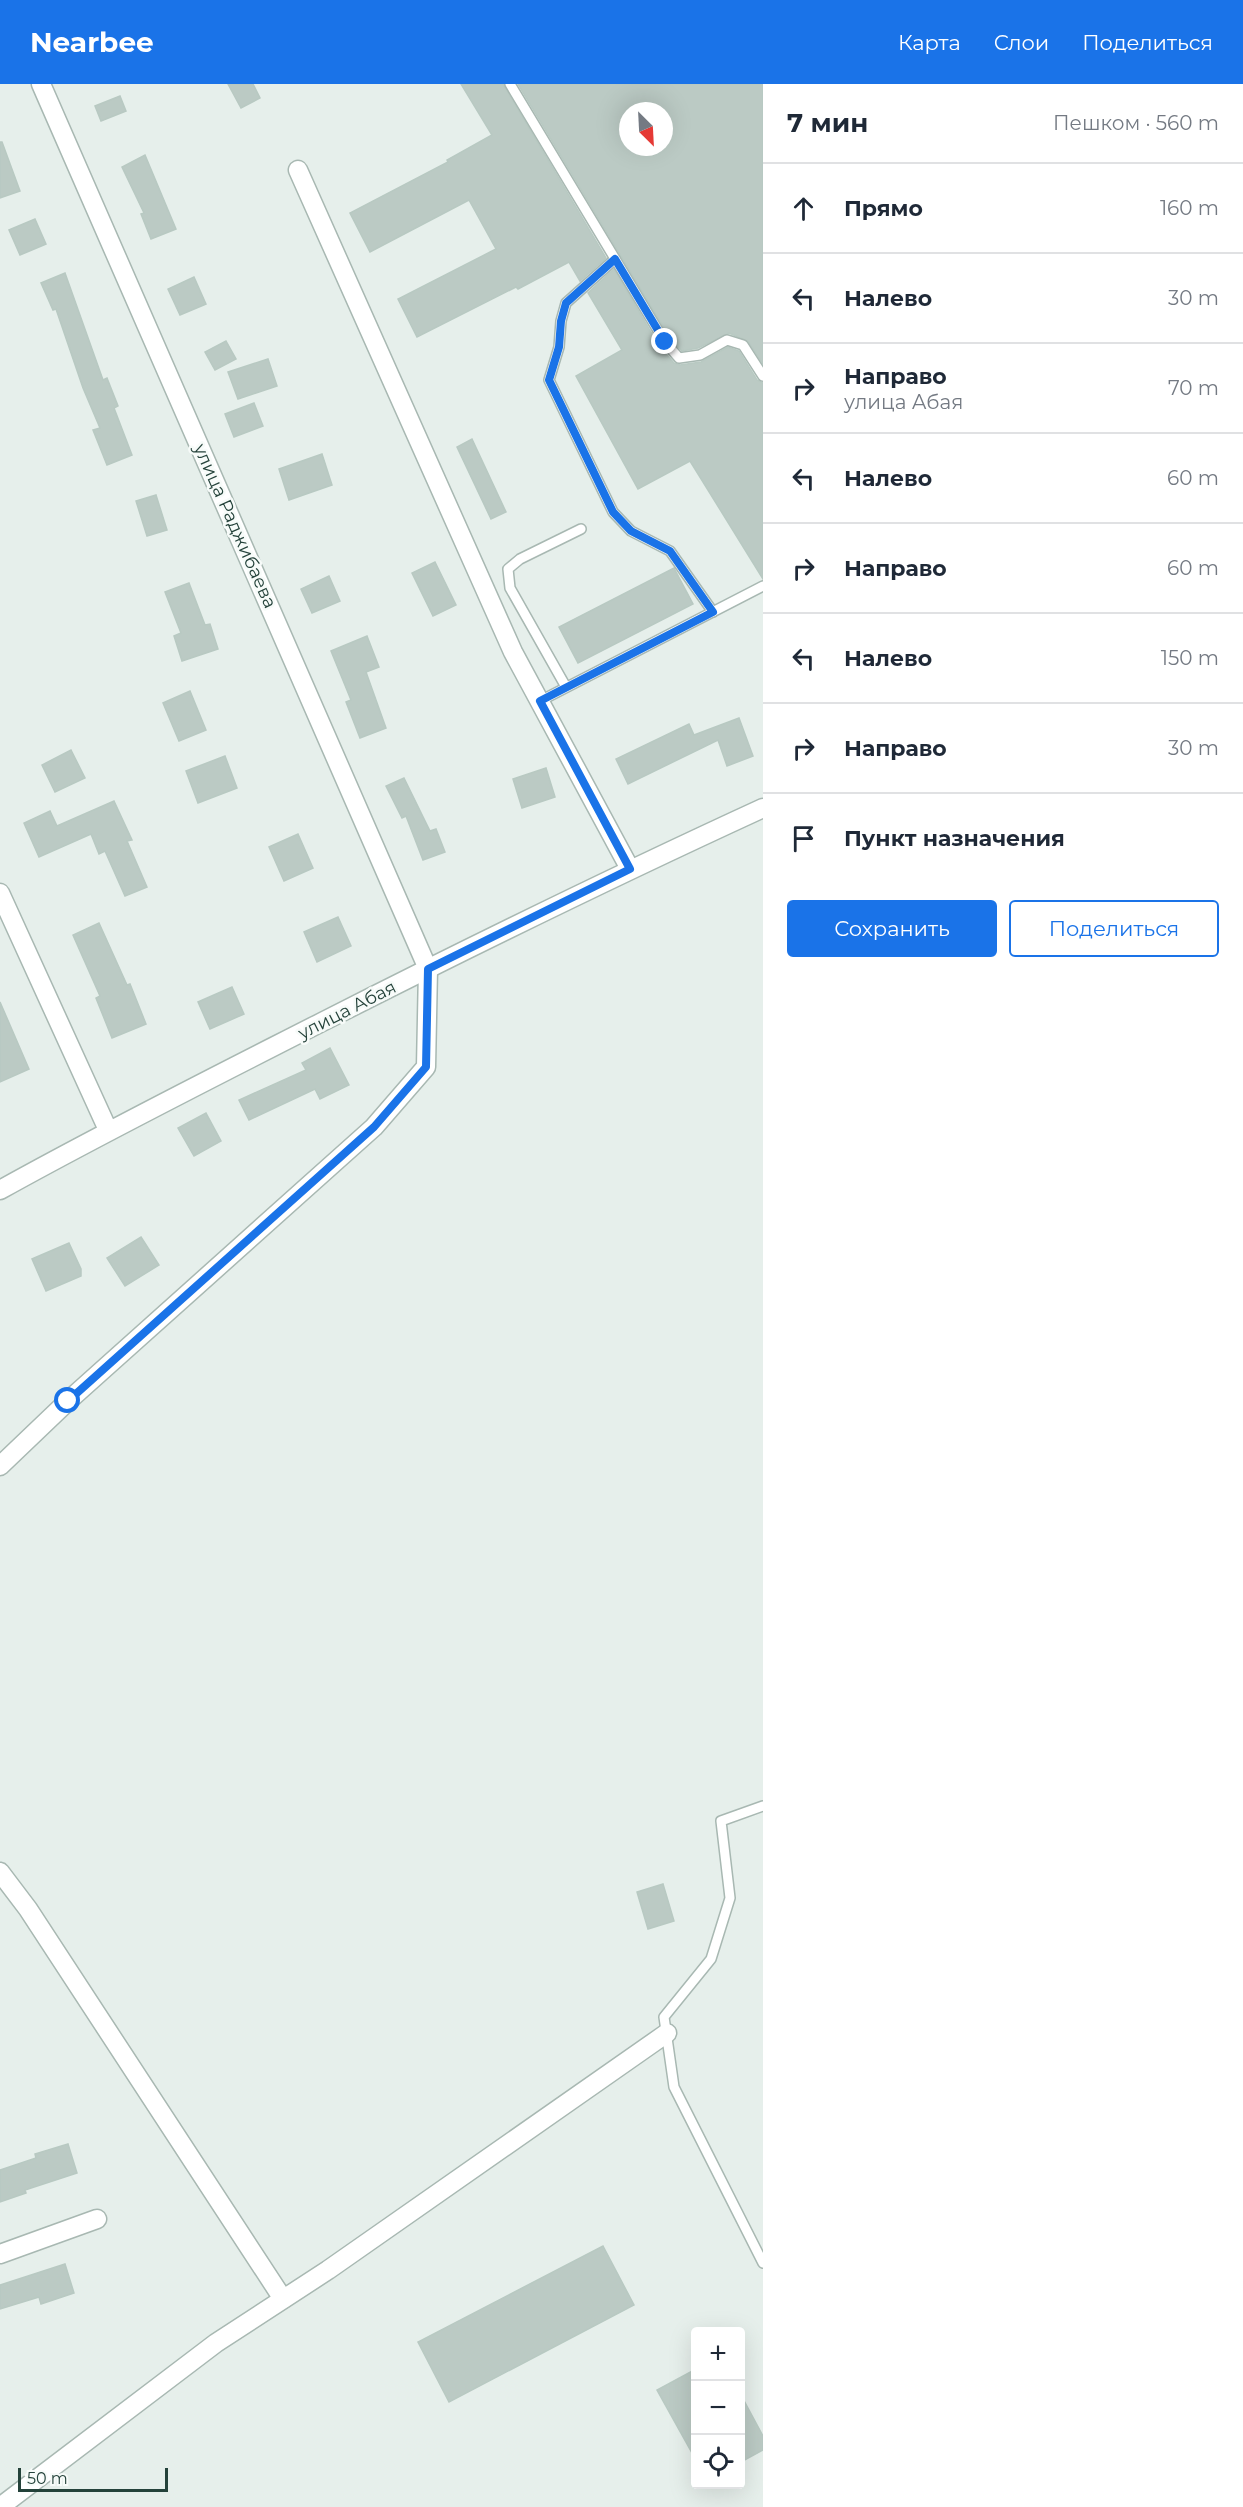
<!DOCTYPE html>
<html lang="ru">
<head>
<meta charset="utf-8">
<style>
  :root { --surface:#fff; --page:#f6f6f7; --text:#1f2937; --muted:#747a83; --line:#e0e1e3; --accent:#1a73e8 }
  body { margin:0; font-family:Montserrat,sans-serif; background:var(--page); color:var(--text) }
  .controls { position:absolute; right:18px; bottom:18px; display:grid; overflow:hidden; border-radius:6px; box-shadow:0 6px 24px #0002 }
  .controls button { width:54px; height:54px; display:grid; place-items:center; padding:0; border:0; border-bottom:2px solid var(--line); background:var(--surface); color:var(--text); font:30px sans-serif }
  .compass { position:absolute; left:619px; top:18px; width:54px; height:54px; border-radius:50%; background:var(--surface); box-shadow:0 6px 24px #0002; rotate:156deg }
  .scale { position:absolute; left:18px; bottom:15px; width:150px; box-sizing:border-box; padding-left:6px; border:3px solid #24423a; border-top:0; font-size:16px; line-height:21px; white-space:nowrap; color:#24423a; -webkit-text-stroke:4px #f7fbf9; paint-order:stroke }
  .stop { position:absolute; width:18px; height:18px; margin:-14px; border:4px solid #1a73e8; border-radius:50%; background:#fff }
  .stop.end { background:#1a73e8; border-color:#fff; box-shadow:0 2px 6px #0008 }
  .list { margin:0; padding:0; list-style:none }
  h2 { display:flex; justify-content:space-between; align-items:center; height:78px; margin:0; padding:0 24px; font-size:26px }
  h2 small { font-size:20px; font-weight:400; color:var(--muted) }
  .list li { display:grid; grid-template-columns:39px 1fr auto; gap:18px; align-items:center; box-sizing:border-box; height:90px; padding:0 24px; border-top:2px solid var(--line) }
  .list b { display:block; font-size:22px; white-space:nowrap }
  .list p { margin:0; font-size:20px; white-space:nowrap; color:var(--muted) }
  .list em { font-size:20px; font-style:normal; color:var(--muted) }
  .actions { display:flex; gap:12px; padding:18px 24px }
  .actions a { flex:1; padding:14px 0; border:2px solid var(--accent); border-radius:6px; text-align:center; font-size:21px; color:var(--accent) }
  .actions .main { background:var(--accent); color:#fff }
  .icon { flex:none; width:33px; height:33px; fill:none; stroke:currentColor; stroke-width:2; stroke-linecap:round; stroke-linejoin:round }
  .map { position:relative; flex:none; width:763px; height:2423px; overflow:hidden }
  header { display:flex; align-items:center; gap:36px; box-sizing:border-box; height:84px; padding:0 30px; background:var(--accent); color:#fff }
  header strong { font-size:28px }
  nav { display:flex; gap:33px; margin-inline-start:auto; font-size:21px }
  main { display:flex }
  aside { flex:1; background:var(--surface) }
  .map>svg:first-child { display:block }
</style>
</head>
<body>
<header>
<strong>Nearbee</strong>
<nav><a>Карта</a><a>Слои</a><a>Поделиться</a></nav>
</header>
<main>
<div class="map">
<svg width="763" height="2423" viewBox="0 0 763 2423">
  <rect width="100%" height="100%" fill="#e6efeb"/>
  <g fill="#bbcac4" stroke="#b8c9c2" stroke-width="1.5" fill-rule="evenodd">
    <path d="M228 0H253L260 14 241 24Z"/>
    <path d="M461 0H503L606 174 580 197 569 178 518 205 516 203 417 253 398 215 496 165 469 116 370 168 350 129 448 78 447 76 492 51Z"/>
    <path d="M518 0H763V280L748 257 729 249 698 264 682 267 670 254ZM628 27H664V63H628Z"/>
    <path d="M120 12 126 27 101 37 95 22Z"/>
    <path d="M0 58H2L20 107 0 114Z"/>
    <path d="M145 71 176 145 151 155 141 130 144 129 122 83Z"/>
    <path d="M35 135 46 160 20 171 9 146Z"/>
    <path d="M614 185 659 262 674 279 680 281 701 278 728 263 739 267 757 296 763 299V495L690 377 638 405 576 292 622 266 588 209Z"/>
    <path d="M65 189 103 296 107 294 118 322 114 324 132 371 107 381 93 346 100 344 83 304 56 225 53 226 41 199Z"/>
    <path d="M194 193 206 220 180 231 168 205Z"/>
    <path d="M226 257 236 275 215 286 205 268Z"/>
    <path d="M268 275 277 302 238 315 228 288Z"/>
    <path d="M254 319 263 342 234 353 225 330Z"/>
    <path d="M472 355 506 428 491 435 457 363Z"/>
    <path d="M322 370 332 401 289 416 279 385Z"/>
    <path d="M156 411 167 446 147 452 136 417Z"/>
    <path d="M435 478 456 521 433 532 412 489Z"/>
    <path d="M674 484 693 520 578 579 559 543Z"/>
    <path d="M329 492 340 517 312 529 301 505Z"/>
    <path d="M189 499 205 541 210 540 218 565 182 577 174 552 181 549 165 508Z"/>
    <path d="M367 552 379 583 366 588 386 644 360 654 346 618 351 616 331 567Z"/>
    <path d="M190 607 206 646 179 657 163 619Z"/>
    <path d="M739 634 753 672 727 682 718 656 628 700 616 675 689 640 694 651Z"/>
    <path d="M71 666 85 694 55 708 42 681Z"/>
    <path d="M225 672 237 704 198 719 186 687Z"/>
    <path d="M546 684 555 713 522 724 513 695Z"/>
    <path d="M404 694 430 747 436 745 445 768 423 776 406 732 402 734 386 702Z"/>
    <path d="M114 717 132 756 127 757 147 803 125 812 105 767 99 770 91 750 39 773 24 739 50 727 57 742Z"/>
    <path d="M298 750 313 784 284 797 269 763Z"/>
    <path d="M338 833 351 862 317 878 304 848Z"/>
    <path d="M99 839 127 901 130 900 146 940 112 954 96 914 100 912 73 851Z"/>
    <path d="M232 903 244 930 210 945 198 918Z"/>
    <path d="M0 918 29 985 0 998Z"/>
    <path d="M330 964 349 1001 320 1015 315 1005 249 1036 239 1016 306 986 302 979Z"/>
    <path d="M206 1029 221 1057 194 1072 178 1044Z"/>
    <path d="M141 1153 159 1181 125 1202 107 1174Z"/>
    <path d="M69 1159 81 1185V1192L46 1207 32 1175Z"/>
    <path d="M663 1800 674 1837 648 1845 637 1808Z"/>
    <path d="M68 2060 77 2089 25 2106 26 2109 0 2118V2086L36 2074 35 2070Z"/>
    <path d="M603 2162 634 2221 449 2318 418 2258Z"/>
    <path d="M65 2180 74 2209 41 2220 39 2213 0 2225V2201Z"/>
    <path d="M696 2285V2376L657 2306Z"/>
    <path d="M741 2311 763 2352V2366L741 2378Z"/>
  </g>
  <g fill="none" stroke-linecap="round" stroke-linejoin="round">
    <g stroke="#a8b8b2" stroke-width="12">
      <g id="service">
        <path d="M510 0 665 258 679 274 700 271 727 256 743 261 763 292"/>
        <path d="M615 175 566 219 561 237 559 263 549 296 613 428 631 447 670 467 713 528"/>
        <path d="M566 603 510 504 508 485 520 475 581 445"/>
        <path d="M540 617 763 502"/>
        <path d="M763 1722 721 1737 730 1814 711 1875 664 1933 674 2003 763 2179"/>
      </g>
    </g>
    <g stroke="#a8b8b2" stroke-width="21">
      <g id="minor">
        <path d="M298 86 513 568 630 785"/>
        <path d="M0 809 108 1046"/>
        <path d="M0 1382 68 1317 374 1043 426 983 428 885 41 0"/>
        <path d="M0 1788 28 1825 283 2215"/>
        <path d="M0 2170 97 2135"/>
        <path d="M0 2423 216 2259 328 2186 667 1949"/>
      </g>
    </g>
    <g stroke="#a8b8b2" stroke-width="21">
      <path id="tertiary" d="M0 1106C106 1047 214 993 322 938 468 864 615 792 763 724"/>
    </g>
    <use href="#service" stroke="#fff" stroke-width="9"/>
    <use href="#minor" stroke="#fff" stroke-width="18"/>
    <use href="#tertiary" stroke="#fff" stroke-width="18"/>
  </g>
  <g fill="none" stroke-linecap="round" stroke-linejoin="round">
    <path stroke="#1a73e8" stroke-width="8" d="M68 1317 374 1043 426 983 428 885 630 785 540 617 713 528 670 467 631 447 613 428 549 296 559 263 561 237 566 219 615 175 665 258"/>
  </g>
  <g text-anchor="middle" dominant-baseline="central" stroke-width="5" stroke-linejoin="round" paint-order="stroke">
    <g font-size="18" fill="#24423a" stroke="#f7fbf9">
      <text transform="translate(235 442) rotate(66)">улица Раджибаева</text>
      <text transform="translate(347 926) rotate(-27)">улица Абая</text>
    </g>
  </g>
</svg>
<div class="controls">
<button>+</button>
<button>−</button>
<button><svg class="icon" aria-label="locate" viewBox="0 0 24 24"><circle cx="12" cy="12" r="6"/><path d="M12 2v4M12 18v4M2 12h4M18 12h4"/></svg></button>
</div>
<svg class="compass" viewBox="-18 -18 36 36"><path d="M0-13l5 13h-10z" fill="#e53935"/><path d="M0 13l5-13h-10z" fill="#747a83"/></svg>
<div class="scale">50 m</div>
<div class="stop" style="left:68px;top:1317px"></div>
<div class="stop end" style="left:665px;top:258px"></div>
</div>
<aside>
<h2>7 мин<small>Пешком · 560 m</small></h2>
<ul class="list">
<li><svg class="icon" aria-label="ahead" viewBox="0 0 24 24"><path d="M12 20V5M6 11l6-6 6 6"/></svg><div><b>Прямо</b></div><em>160 m</em></li>
<li><svg class="icon" aria-label="left" viewBox="0 0 24 24"><path d="M17 20v-9H6M10 6l-5 5 5 5"/></svg><div><b>Налево</b></div><em>30 m</em></li>
<li><svg class="icon" aria-label="right" viewBox="0 0 24 24"><path d="M7 20v-9h11M14 6l5 5-5 5"/></svg><div><b>Направо</b><p>улица Абая</p></div><em>70 m</em></li>
<li><svg class="icon" aria-label="left" viewBox="0 0 24 24"><path d="M17 20v-9H6M10 6l-5 5 5 5"/></svg><div><b>Налево</b></div><em>60 m</em></li>
<li><svg class="icon" aria-label="right" viewBox="0 0 24 24"><path d="M7 20v-9h11M14 6l5 5-5 5"/></svg><div><b>Направо</b></div><em>60 m</em></li>
<li><svg class="icon" aria-label="left" viewBox="0 0 24 24"><path d="M17 20v-9H6M10 6l-5 5 5 5"/></svg><div><b>Налево</b></div><em>150 m</em></li>
<li><svg class="icon" aria-label="right" viewBox="0 0 24 24"><path d="M7 20v-9h11M14 6l5 5-5 5"/></svg><div><b>Направо</b></div><em>30 m</em></li>
<li><svg class="icon" aria-label="arrive" viewBox="0 0 24 24"><path d="M6 21V4h12l-3 4 3 4H6"/></svg><div><b>Пункт назначения</b></div></li>
</ul>
<div class="actions"><a class="main">Сохранить</a><a>Поделиться</a></div>
</aside>
</main>
</body>
</html>
